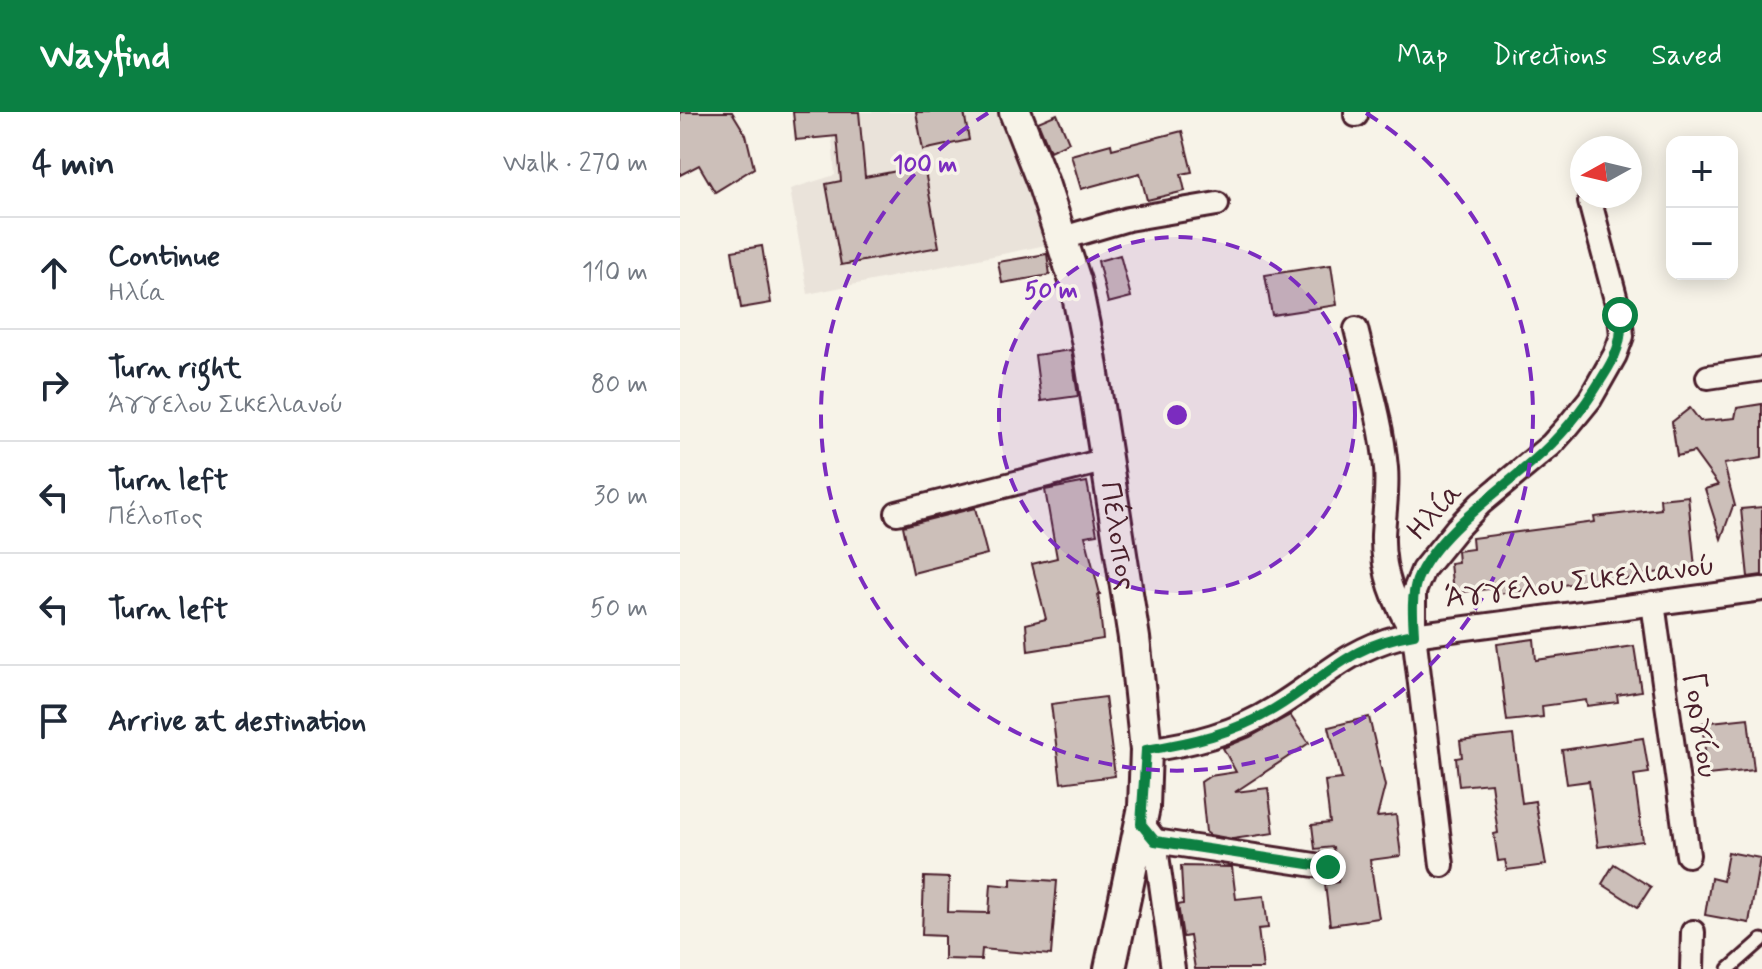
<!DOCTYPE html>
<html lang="en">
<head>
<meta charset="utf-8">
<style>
  :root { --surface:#fff; --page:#f6f6f7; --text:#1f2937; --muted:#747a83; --line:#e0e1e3; --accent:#0b8043 }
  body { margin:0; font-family:Mynerve,sans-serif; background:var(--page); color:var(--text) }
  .controls { position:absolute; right:24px; top:24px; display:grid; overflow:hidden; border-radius:16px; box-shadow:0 4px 20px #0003 }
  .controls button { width:72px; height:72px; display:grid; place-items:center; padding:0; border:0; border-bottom:2px solid var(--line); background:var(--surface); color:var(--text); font:40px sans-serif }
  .compass { position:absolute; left:890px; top:24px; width:72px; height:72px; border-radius:50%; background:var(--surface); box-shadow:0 4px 20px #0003; rotate:262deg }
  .stop { position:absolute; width:24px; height:24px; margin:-18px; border:6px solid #0b8043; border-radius:50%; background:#fff }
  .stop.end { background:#0b8043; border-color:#fff; box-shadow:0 2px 8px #0008 }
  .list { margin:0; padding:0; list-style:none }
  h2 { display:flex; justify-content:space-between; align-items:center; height:104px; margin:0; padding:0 32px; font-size:34px }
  h2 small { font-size:26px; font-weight:400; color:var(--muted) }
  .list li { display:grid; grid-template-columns:52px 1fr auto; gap:24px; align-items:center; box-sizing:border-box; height:112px; padding:0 32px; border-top:2px solid var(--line) }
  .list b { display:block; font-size:30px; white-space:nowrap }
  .list p { margin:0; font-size:26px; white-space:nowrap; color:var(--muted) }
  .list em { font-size:26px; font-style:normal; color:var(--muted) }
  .icon { flex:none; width:44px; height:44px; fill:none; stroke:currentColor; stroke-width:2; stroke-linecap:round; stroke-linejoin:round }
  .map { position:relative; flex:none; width:1082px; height:857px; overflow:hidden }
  header { display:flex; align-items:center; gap:48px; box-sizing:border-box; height:112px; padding:0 40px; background:var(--accent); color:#fff }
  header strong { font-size:38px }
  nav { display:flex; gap:44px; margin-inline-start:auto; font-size:28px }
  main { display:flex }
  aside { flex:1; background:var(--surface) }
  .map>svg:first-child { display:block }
</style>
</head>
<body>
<header>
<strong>Wayfind</strong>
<nav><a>Map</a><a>Directions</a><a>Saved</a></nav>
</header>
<main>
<aside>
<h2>4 min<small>Walk · 270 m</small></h2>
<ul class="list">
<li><svg class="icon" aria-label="ahead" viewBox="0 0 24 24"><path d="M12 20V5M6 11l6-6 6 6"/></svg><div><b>Continue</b><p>Ηλία</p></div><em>110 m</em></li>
<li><svg class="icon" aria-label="right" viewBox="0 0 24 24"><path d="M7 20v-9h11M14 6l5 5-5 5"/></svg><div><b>Turn right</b><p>Άγγελου Σικελιανού</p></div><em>80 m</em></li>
<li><svg class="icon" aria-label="left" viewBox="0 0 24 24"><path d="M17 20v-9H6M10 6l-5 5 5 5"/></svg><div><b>Turn left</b><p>Πέλοπος</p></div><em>30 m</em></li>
<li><svg class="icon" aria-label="left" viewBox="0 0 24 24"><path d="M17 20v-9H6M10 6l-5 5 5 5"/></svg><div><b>Turn left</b></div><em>50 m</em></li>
<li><svg class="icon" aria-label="arrive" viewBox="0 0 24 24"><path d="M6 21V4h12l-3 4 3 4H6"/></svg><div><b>Arrive at destination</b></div></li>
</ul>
</aside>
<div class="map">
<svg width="1082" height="857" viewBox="0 0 1082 857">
  <rect width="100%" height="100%" fill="#f7f3e8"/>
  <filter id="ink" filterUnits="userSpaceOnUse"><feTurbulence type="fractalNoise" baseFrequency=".0125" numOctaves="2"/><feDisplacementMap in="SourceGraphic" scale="16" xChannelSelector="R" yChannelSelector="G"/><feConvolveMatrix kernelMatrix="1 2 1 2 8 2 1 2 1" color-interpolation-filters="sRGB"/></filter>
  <g filter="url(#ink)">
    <path fill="#eae3da" d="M150 0H319L338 47 366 133 128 182 110 77 155 63Z"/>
    <g fill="#ccbfb9" stroke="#4a1f2b" stroke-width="2">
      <path d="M0 0H52L66 23 74 56 35 80 19 53 0 63Z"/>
      <path d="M113 0H179L185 65 244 54 259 135 161 153 146 72 161 69 157 24 116 28Z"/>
      <path d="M236 0H284L289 28 243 38Z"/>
      <path d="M377 2 389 30 370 39 358 10Z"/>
      <path d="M502 19 512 60 501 62 505 79 467 88 460 61 401 77 391 43 431 32 432 37Z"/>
      <path d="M82 134 91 191 61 196 52 139Z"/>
      <path d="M367 142 370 163 322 171 318 150Z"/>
      <path d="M440 143 451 185 428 191 418 149Z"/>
      <path d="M651 153 657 193 592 203 585 163Z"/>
      <path d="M391 238 398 284 361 289 355 243Z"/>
      <path d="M1082 292V346L1044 352 1055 394H1053L1041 427 1025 377 1038 373 1014 340 997 344 992 310 1010 296 1020 309 1035 308 1055 306 1057 296Z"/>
      <path d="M407 370 417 422 405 424 420 482H418L423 527 348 539 346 512 366 507 352 452 377 446 365 378Z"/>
      <path d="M1008 384 1015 456 956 463 957 466 847 476 848 478 817 482V476L773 481 770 451 778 450 777 439 793 437 792 426 915 410 914 405 981 397 980 387Z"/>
      <path d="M1082 395V463L1068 465 1061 397Z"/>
      <path d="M295 396 307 442 233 461 223 414Z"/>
      <path d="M854 527 856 548 954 534 961 579 937 583 938 590 907 594 906 588 862 594 863 605 827 609 817 532Z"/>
      <path d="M425 585 435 664 381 671 371 592Z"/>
      <path d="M610 603 629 631 555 680 588 676 594 721 553 727 530 723 526 720 521 670 530 664 556 660 543 636 570 625Z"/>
      <path d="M689 605 705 674 697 705 716 703 721 744 690 748 699 806 650 813 645 772 658 770 661 751 654 743 653 735 635 737 632 713 650 711 645 669 662 667 649 615Z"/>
      <path d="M1068 606 1074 658 1028 663 1022 611Z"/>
      <path d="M833 623 842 691 855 689 866 753 827 758 825 748 818 749 814 722 818 721 811 671 779 674 776 646 782 645 780 629Z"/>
      <path d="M963 626 969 661 954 663 963 729 918 735 909 669 887 672 882 638Z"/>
      <path d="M1048 740 1080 746 1069 811 1025 803 1031 766 1043 769Z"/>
      <path d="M934 752 971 775 958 795 922 772Z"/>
      <path d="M501 754 552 755 556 787 584 784 588 816 578 817 583 857H515L510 824 503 825 498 793 503 792Z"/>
      <path d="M244 765 269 766 268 800 309 801 311 772 331 774V766L377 769 371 843 302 837 301 848 264 847V824L242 823Z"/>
    </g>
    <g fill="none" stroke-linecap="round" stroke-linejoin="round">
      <g stroke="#4a1f2b" stroke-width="17">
        <path id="lane" d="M1049 857 1082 828"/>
      </g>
      <g stroke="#4a1f2b" stroke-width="28">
        <g id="street">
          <path d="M676 3V0"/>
          <path d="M383 126 448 107 537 92"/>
          <path d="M676 217C687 263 702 309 706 356 708 379 704 401 703 423 702 461 714 490 733 521"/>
          <path d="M1028 265 1082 257"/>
          <path d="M217 401 427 348"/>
          <path d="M973 491 1008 743"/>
          <path d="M466 638C512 632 555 621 595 596 640 569 665 539 718 525L1082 477"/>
          <path d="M467 718 475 729 493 857"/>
          <path d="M475 729 648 755"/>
          <path d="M762 753 734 522V480L743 458 777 416 801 391 871 333 888 314 910 287 935 243 942 224 940 203 910 90"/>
          <path d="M1012 857 1013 820"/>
        </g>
      </g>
      <g stroke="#4a1f2b" stroke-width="36">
        <g id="secondary">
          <path id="s1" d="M335 0 363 71 395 169 410 243 454 526 466 638 464 695 430 857"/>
        </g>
      </g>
      <use href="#lane" stroke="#f7f3e8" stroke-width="11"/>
      <use href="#street" stroke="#f7f3e8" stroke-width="22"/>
      <use href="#secondary" stroke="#f7f3e8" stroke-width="30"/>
    </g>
  </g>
  <g fill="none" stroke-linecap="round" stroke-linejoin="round" filter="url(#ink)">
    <path stroke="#0b8043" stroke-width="10" d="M648 755 475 729 461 712 466 638C511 631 554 621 594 597 647 565 668 533 734 522 733 505 731 485 737 468 755 423 817 381 852 350 880 326 903 298 922 266 935 246 944 228 940 203"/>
  </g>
  <circle cx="497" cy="303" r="178" fill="#7b2cbf" fill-opacity=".12"/>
  <g fill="none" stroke="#7b2cbf" stroke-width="4" stroke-dasharray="14 10">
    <circle cx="497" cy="303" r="178"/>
    <path d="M686 1A356 356 0 1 1 308 1"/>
  </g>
  <g text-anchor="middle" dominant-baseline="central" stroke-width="7" stroke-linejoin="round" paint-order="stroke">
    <g font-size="30" fill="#4a1f2b" stroke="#f7f3e8">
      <text transform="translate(755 400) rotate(-48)">Ηλία</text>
      <text stroke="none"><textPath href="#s1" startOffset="438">Πέλοπος</textPath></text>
      <text transform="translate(900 470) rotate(-7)">Άγγελου Σικελιανού</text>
      <text transform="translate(1020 613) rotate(82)">Γοργίου</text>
    </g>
  </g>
  <circle cx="497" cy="303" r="12" fill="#7b2cbf" stroke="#f7f3e8" stroke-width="4"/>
  <g font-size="24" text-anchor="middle" font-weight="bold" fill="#7b2cbf" stroke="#f7f3e8" stroke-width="7" stroke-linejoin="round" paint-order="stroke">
    <text x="245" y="60">100 m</text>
    <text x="371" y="186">50 m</text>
  </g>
</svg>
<div class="controls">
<button>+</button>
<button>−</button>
</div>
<svg class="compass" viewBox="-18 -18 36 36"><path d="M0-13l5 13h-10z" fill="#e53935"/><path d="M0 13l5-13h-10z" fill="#747a83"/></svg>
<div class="stop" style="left:940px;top:203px"></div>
<div class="stop end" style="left:648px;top:755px"></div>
</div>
</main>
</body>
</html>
